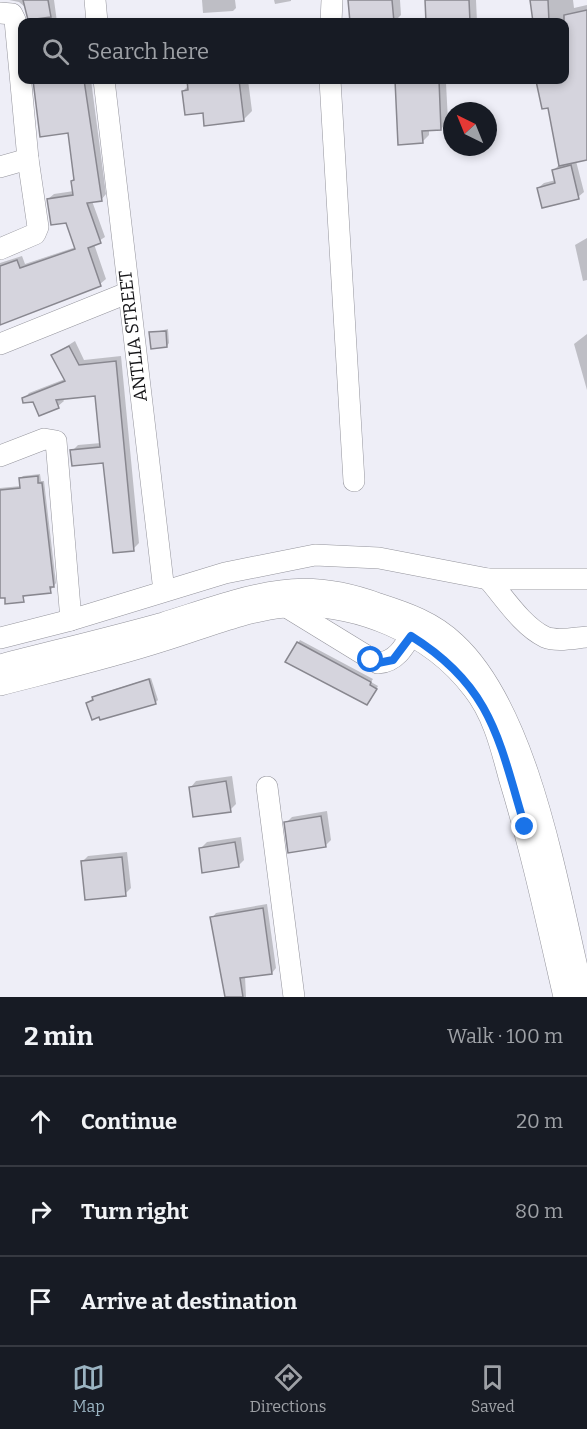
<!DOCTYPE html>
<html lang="en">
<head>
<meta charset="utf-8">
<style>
  :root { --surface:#171b24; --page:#20242c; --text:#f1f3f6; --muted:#9ea1a6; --line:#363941; --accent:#9bb4c2 }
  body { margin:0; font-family:Bitter,serif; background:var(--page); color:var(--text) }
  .compass { position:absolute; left:443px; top:102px; width:54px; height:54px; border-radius:50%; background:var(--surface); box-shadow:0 3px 9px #0003; rotate:317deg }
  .stop { position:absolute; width:18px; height:18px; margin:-14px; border:4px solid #1a73e8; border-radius:50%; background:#fff }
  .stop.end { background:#1a73e8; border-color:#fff; box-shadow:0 2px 6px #0008 }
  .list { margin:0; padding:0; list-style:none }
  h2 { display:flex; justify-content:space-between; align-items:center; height:78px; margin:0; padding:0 24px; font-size:26px }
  h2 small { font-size:20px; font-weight:400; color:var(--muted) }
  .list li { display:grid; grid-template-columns:39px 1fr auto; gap:18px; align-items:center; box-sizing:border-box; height:90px; padding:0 24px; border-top:2px solid var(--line) }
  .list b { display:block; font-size:22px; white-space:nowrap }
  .list em { font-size:20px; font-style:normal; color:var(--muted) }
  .icon { flex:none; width:33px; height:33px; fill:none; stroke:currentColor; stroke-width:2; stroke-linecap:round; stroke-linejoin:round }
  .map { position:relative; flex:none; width:587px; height:997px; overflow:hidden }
  .search { position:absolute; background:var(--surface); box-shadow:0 3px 9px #0003; left:18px; right:18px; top:18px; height:66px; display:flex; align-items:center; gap:15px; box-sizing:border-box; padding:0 21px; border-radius:12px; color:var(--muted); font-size:22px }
  .sheet { height:348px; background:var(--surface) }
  nav { display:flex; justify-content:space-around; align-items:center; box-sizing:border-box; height:84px; border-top:2px solid var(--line); background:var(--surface); font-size:16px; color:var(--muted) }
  nav a { display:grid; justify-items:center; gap:3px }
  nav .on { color:var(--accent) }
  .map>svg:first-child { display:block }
</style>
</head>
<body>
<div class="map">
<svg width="587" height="997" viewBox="0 0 587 997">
  <rect width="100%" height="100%" fill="#eeeef7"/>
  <g fill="#0003">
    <path d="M9 0H54L57 22H30L25 7 19 2Z"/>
    <path d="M202 0H235L236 8 233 11 203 13Z"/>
    <path d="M274 0H291V1L275 4Z"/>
    <path d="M350 0H400L401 15 394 22H351Z"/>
    <path d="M427 0H479H476L477 22H427Z"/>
    <path d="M531 0H573L574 8 587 5V158L576 161 584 192 578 197 538 188 544 183 556 180 553 171 559 165 549 106 538 82 540 80H564V22H551L550 20 535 22Z"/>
    <path d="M35 80H91L106 194 101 200 92 201 105 237 94 244 106 279 100 284 0 324V263L22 256 25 264 76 247 67 221 48 199 54 194 74 191 72 182 75 178 69 131 41 135Z"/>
    <path d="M188 80H248L252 111 243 120 204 111 183 91 189 85Z"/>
    <path d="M396 80H480L446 83 448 121 441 129H429V135L422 142 400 143Z"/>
    <path d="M587 238V280L583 281 575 245Z"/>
    <path d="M168 329 169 343 167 346 151 333Z"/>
    <path d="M587 334V390L574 344Z"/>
    <path d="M75 341 84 360 121 356 139 543 133 549 105 461 72 451 78 445 101 443 96 394 62 398 64 401 58 406 24 399 29 393 65 379 53 355Z"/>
    <path d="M40 474 41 481H44L56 583 50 591 25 595 23 600 6 596 0 587V488L21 486 20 479 23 476Z"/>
    <path d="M300 640 373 679 371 682 378 686 370 701 367 704 298 643Z"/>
    <path d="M151 678 158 700 156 702 93 718 88 703 96 695Z"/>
    <path d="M232 776 236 804 230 810 191 787 196 781Z"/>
    <path d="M327 811 331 840 325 846 286 823 292 817Z"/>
    <path d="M241 837 244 860 238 866 201 848 207 842Z"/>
    <path d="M127 852 131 888 125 894 82 862 88 856Z"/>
    <path d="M267 904 276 968 272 973 245 976 246 997H226L212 918 216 913Z"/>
  </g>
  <g fill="#d5d4dd" stroke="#88878f" stroke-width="1.5">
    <path d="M23 0H48L51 17 28 20Z"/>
    <path d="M348 0H392L394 22H350Z"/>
    <path d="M425 0H469L470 22H426Z"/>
    <path d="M530 0H548L549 22H533Z"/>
    <path d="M587 10V160L559 166 548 108 542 109 536 81 564 80V15Z"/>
    <path d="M33 80H84L102 201 87 203 101 243 88 248 101 286 0 325V266L17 260 20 268 75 249 66 223 51 225 47 199 73 195 71 181 74 180 68 133 40 137Z"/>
    <path d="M187 80H239L244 121 204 126 203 113 185 115 182 91 188 90Z"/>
    <path d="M395 80H439L441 130 422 131 423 143 398 145Z"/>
    <path d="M571 165 579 199 542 208 537 188 555 183 552 170Z"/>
    <path d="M166 331 167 347 151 349 149 332Z"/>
    <path d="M69 346 79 365 116 361 134 551 113 553 103 463 72 466 70 450 100 447 95 396 56 400 59 408 39 416 33 402 23 403 22 398 65 381 51 355Z"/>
    <path d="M38 476V483H42L54 587H50L51 593 23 596 24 602 5 604V598H0V490L20 488 19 478Z"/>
    <path d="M297 642 371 682 370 685 377 689 367 705 285 662Z"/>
    <path d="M149 679 156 704 100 720 99 717 92 720 86 703 93 700 92 697Z"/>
    <path d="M226 781 231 812 193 817 189 787Z"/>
    <path d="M321 816 326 847 288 853 284 822Z"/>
    <path d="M235 842 239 867 202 873 199 848Z"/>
    <path d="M122 857 126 896 85 900 81 861Z"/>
    <path d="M263 908 272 974 240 978 243 997H225L210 917Z"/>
  </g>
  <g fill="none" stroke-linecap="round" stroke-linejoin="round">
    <g stroke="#94949c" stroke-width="22">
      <g id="minor">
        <path d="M95 0 97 22"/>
        <path d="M0 13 12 14 15 20 28 159 38 227 35 234 0 249"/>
        <path d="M331 22 332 0"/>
        <path d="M104 80 164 591"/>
        <path d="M330 80 354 481"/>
        <path d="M0 167 28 159"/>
        <path d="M0 344 127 293"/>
        <path d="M0 456 44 439 56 441 71 620"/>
        <path d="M488 579C504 597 522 626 545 637 557 642 574 638 587 637"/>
        <path d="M285 606 378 663C399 662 407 641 417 625"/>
        <path d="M0 638 71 620 225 573 315 555 379 558 488 579H587"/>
        <path d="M0 665C54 651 109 638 163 623 202 611 241 596 281 591 314 586 349 593 379 604 407 613 433 622 455 643 532 714 559 896 584 997"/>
        <path d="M0 685C54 671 109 658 162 641 202 629 243 611 285 607 354 601 431 633 473 689 493 714 501 747 509 777 531 849 547 923 564 997"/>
        <path d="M267 787 294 997"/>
      </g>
    </g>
    <use href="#minor" stroke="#fff" stroke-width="21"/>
  </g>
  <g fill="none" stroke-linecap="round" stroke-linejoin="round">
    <path stroke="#1a73e8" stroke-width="8" d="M371 660 378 663 393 660 411 636C493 687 499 741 525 827"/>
  </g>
  <g text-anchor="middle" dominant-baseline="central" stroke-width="4.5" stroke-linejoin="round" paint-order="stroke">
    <g font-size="18" fill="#161619" stroke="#fff">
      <text transform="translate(133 336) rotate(-97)">ANTLIA STREET</text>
    </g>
  </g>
</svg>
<svg class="compass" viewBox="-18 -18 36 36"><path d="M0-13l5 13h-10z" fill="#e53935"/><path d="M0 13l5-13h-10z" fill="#9ea1a6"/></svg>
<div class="stop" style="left:371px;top:660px"></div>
<div class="stop end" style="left:525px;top:827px"></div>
<div class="search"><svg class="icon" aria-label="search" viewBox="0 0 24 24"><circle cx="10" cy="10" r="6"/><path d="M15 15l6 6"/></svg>Search here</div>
</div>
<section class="sheet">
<h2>2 min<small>Walk · 100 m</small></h2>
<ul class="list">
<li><svg class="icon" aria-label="ahead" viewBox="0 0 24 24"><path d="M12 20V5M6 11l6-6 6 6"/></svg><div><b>Continue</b></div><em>20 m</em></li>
<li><svg class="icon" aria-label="right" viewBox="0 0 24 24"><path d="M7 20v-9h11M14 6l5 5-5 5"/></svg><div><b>Turn right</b></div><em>80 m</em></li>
<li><svg class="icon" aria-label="arrive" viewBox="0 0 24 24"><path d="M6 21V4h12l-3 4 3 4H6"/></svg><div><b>Arrive at destination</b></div></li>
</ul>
</section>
<nav>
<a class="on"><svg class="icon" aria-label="map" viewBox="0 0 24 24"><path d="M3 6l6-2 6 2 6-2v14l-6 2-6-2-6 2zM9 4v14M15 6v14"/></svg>Map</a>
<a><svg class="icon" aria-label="directions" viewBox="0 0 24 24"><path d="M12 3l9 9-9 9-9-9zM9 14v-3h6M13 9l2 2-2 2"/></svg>Directions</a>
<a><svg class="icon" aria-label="saved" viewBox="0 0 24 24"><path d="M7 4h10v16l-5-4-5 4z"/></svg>Saved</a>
</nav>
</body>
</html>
